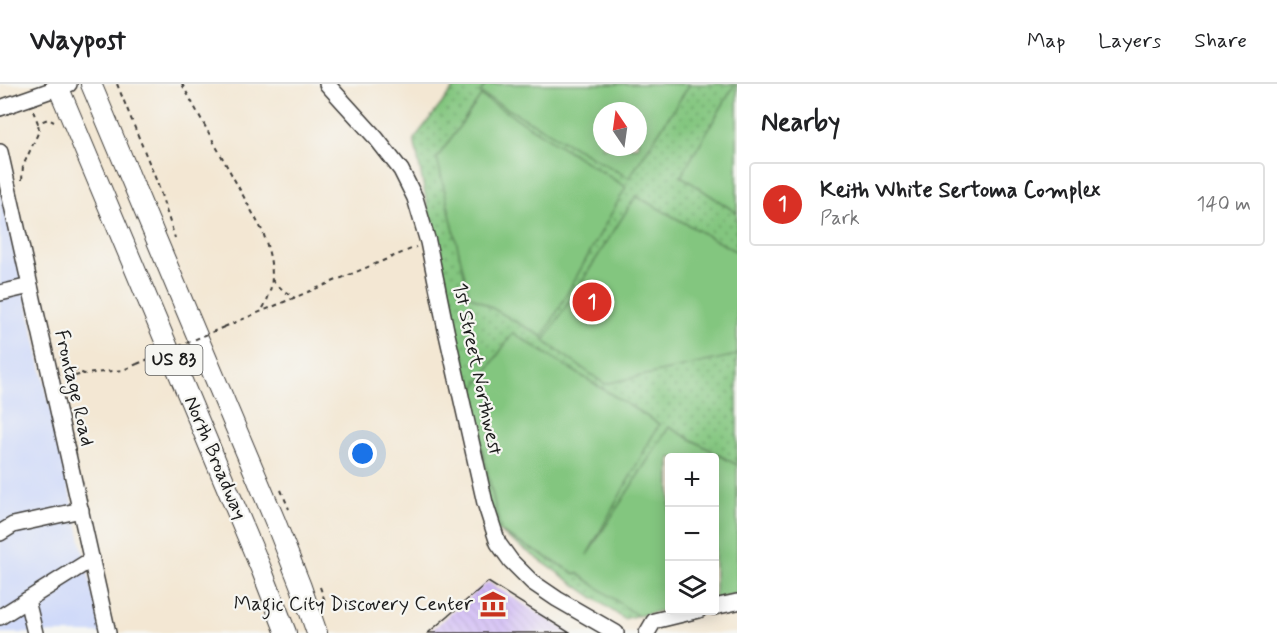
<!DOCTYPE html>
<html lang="en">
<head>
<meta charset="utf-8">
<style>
  :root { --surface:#fff; --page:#f6f6f6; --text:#202124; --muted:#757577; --line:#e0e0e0; --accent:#d93025 }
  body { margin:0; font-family:Mynerve,sans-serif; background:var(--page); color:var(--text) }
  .controls { position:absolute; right:18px; bottom:18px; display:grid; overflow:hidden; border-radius:6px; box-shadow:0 3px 15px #0003 }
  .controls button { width:54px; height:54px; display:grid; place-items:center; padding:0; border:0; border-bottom:2px solid var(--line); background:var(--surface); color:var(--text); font:30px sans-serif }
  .compass { position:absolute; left:593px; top:18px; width:54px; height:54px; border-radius:50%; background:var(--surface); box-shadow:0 3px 15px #0003; rotate:347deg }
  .you { position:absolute; left:363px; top:370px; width:21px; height:21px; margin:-15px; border:4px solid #fff; border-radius:50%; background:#1a73e8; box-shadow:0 0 0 9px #1a73e833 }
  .badge { display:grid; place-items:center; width:39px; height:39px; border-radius:50%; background:var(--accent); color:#fff; font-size:20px; font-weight:700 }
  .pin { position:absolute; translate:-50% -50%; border:3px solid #fff; box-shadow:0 2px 6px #0006 }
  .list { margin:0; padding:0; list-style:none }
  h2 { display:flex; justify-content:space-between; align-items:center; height:78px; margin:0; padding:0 24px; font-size:26px }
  h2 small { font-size:20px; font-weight:400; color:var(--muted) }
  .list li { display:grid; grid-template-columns:39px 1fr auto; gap:18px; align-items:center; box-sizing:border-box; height:84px; margin:0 12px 12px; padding:0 12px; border:2px solid var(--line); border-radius:6px }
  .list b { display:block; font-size:22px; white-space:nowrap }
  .list p { margin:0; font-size:20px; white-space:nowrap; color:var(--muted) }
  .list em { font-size:20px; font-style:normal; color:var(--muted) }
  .icon { flex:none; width:33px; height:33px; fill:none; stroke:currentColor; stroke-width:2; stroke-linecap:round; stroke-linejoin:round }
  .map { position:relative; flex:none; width:737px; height:549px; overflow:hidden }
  header { display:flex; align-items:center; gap:36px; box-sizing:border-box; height:84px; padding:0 30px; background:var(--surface); border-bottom:2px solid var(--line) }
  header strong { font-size:28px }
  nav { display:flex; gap:33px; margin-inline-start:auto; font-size:21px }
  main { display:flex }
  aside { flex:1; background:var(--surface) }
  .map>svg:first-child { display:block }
</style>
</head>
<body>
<header>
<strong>Waypost</strong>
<nav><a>Map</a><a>Layers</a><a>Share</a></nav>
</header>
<main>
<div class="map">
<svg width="737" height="549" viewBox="0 0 737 549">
  <defs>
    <pattern id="park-dots" width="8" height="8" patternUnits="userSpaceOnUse" patternTransform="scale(1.5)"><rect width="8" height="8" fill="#83c67f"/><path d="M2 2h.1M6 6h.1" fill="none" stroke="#6aa067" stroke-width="1.8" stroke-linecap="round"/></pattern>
    <pattern id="building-back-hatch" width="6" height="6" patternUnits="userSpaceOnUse" patternTransform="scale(1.5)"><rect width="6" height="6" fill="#cab0f6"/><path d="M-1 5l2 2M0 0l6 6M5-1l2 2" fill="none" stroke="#ad97d2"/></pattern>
  </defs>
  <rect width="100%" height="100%" fill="#f6f6f2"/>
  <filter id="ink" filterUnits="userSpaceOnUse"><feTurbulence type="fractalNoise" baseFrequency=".0167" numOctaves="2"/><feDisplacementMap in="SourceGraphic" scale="12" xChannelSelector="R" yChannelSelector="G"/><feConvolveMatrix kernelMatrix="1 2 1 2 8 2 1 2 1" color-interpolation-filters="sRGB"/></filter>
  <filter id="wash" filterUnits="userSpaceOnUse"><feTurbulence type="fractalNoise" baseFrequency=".008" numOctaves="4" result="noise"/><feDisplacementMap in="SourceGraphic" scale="24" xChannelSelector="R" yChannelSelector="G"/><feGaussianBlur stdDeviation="1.35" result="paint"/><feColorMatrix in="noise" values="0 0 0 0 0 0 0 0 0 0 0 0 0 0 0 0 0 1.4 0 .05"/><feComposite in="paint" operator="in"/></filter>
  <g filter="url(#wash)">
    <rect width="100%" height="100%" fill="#f3e7d3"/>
    <path fill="#d0daf9" d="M0 101 102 549H0Z"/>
    <path fill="url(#park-dots)" stroke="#50714e" stroke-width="1.5" fill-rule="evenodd" d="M457 0H737V505L714 374H670L669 523 624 535 491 442 414 55ZM602 27H638V63H602Z"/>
    <g fill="#83c67f" stroke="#50714e" stroke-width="1.5" fill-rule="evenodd">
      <path d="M486 0H690L629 94 480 9ZM602 27H638V63H602Z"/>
      <path d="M735 0H737V129L681 92Z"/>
      <path d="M481 12 626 103 543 253 469 211 437 74Z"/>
      <path d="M636 112 737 168V271L605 300 544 257Z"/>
      <path d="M513 249 659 340 587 471 669 343 737 381V510L715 515 714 374H670L669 525 638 532 577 489 576 490 501 448 470 311Z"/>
    </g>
    <g id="blocks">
      <path fill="url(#building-back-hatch)" d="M488 498 570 549H428Z"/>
    </g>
  </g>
  <g filter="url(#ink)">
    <use href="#blocks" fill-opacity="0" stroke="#3c3a37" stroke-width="1.5"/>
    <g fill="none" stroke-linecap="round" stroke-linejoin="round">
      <g stroke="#3c3a37" stroke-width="18">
        <g id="minor">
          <path d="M327 0 376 54 401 86 415 114 428 158 446 246 485 419 498 459 511 477 532 498 557 515 616 549"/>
          <path d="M0 24 69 0"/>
          <path d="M0 68 108 549"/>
          <path d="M0 209 30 202"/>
          <path d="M0 449 13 441 81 426"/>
          <path d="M27 516 35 549"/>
          <path d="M714 523 737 518"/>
          <path d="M0 533 92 475"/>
          <path d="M647 549 654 537 699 526"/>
        </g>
      </g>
      <g stroke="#3c3a37" stroke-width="22">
        <g id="major">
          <path d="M57 0 262 487 286 549"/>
          <path d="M91 0 275 437 301 503 317 549"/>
        </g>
      </g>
      <g stroke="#3c3a37" stroke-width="2" stroke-dasharray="4.5 4.5" stroke-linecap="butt">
        <path d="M117 0 157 98 175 154"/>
        <path d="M182 0 263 148C269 167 276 190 269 210 268 216 264 222 261 228"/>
        <path d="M33 27 38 39 48 35 54 38"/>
        <path d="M22 96 23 82 39 47 38 39"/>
        <path d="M272 196 284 207 295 214"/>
        <path d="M224 243 416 163"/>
        <path d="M61 273 65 281 84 290 123 286 137 280"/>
        <path d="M66 294 84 290"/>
        <path d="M281 406 289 425"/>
        <path d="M320 503 326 520"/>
      </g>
      <use href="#minor" stroke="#fff" stroke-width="15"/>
      <use href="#major" stroke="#fff" stroke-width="20"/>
      <path stroke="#3c3a37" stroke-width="2" stroke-dasharray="4.5 4.5" stroke-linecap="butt" d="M137 280 224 243"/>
    </g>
  </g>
  <defs>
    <g id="museum-bare" transform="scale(2.07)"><path d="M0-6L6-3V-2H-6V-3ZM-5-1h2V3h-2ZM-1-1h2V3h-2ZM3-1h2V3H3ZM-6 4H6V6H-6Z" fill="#c8321e" stroke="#f6f6f2" stroke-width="2.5" paint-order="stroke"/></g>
  </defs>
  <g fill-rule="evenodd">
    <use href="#museum-bare" x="493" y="520"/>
  </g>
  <g text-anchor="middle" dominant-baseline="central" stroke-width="4.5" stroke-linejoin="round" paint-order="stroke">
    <rect fill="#f6f6f2" stroke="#5d5d5c" stroke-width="1.5" x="145.5" y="261" width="57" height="30" rx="4.5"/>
    <g font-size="18" font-weight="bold" fill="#1c1c1c">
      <text x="174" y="276">US 83</text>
    </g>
    <g font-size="20" fill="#1c1c1c" stroke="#f6f6f2">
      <text transform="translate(477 285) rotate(78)">1st Street Northwest</text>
      <text transform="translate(74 304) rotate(77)">Frontage Road</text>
      <text transform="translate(215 374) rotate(67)">North Broadway</text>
    </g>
    <g font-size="20" fill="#1c1c1c" stroke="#f6f6f2" text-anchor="end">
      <text x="473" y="520">Magic City Discovery Center</text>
    </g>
  </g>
</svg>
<div class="controls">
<button>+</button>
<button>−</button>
<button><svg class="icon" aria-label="layers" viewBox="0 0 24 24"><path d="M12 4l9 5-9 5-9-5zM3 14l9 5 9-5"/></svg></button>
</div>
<svg class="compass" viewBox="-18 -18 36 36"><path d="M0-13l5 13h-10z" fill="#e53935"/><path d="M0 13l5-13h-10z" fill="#757577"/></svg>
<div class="you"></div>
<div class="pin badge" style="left:592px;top:218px">1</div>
</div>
<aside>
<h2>Nearby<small></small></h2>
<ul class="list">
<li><span class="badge">1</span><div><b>Keith White Sertoma Complex</b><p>Park</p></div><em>140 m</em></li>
</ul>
</aside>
</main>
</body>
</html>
